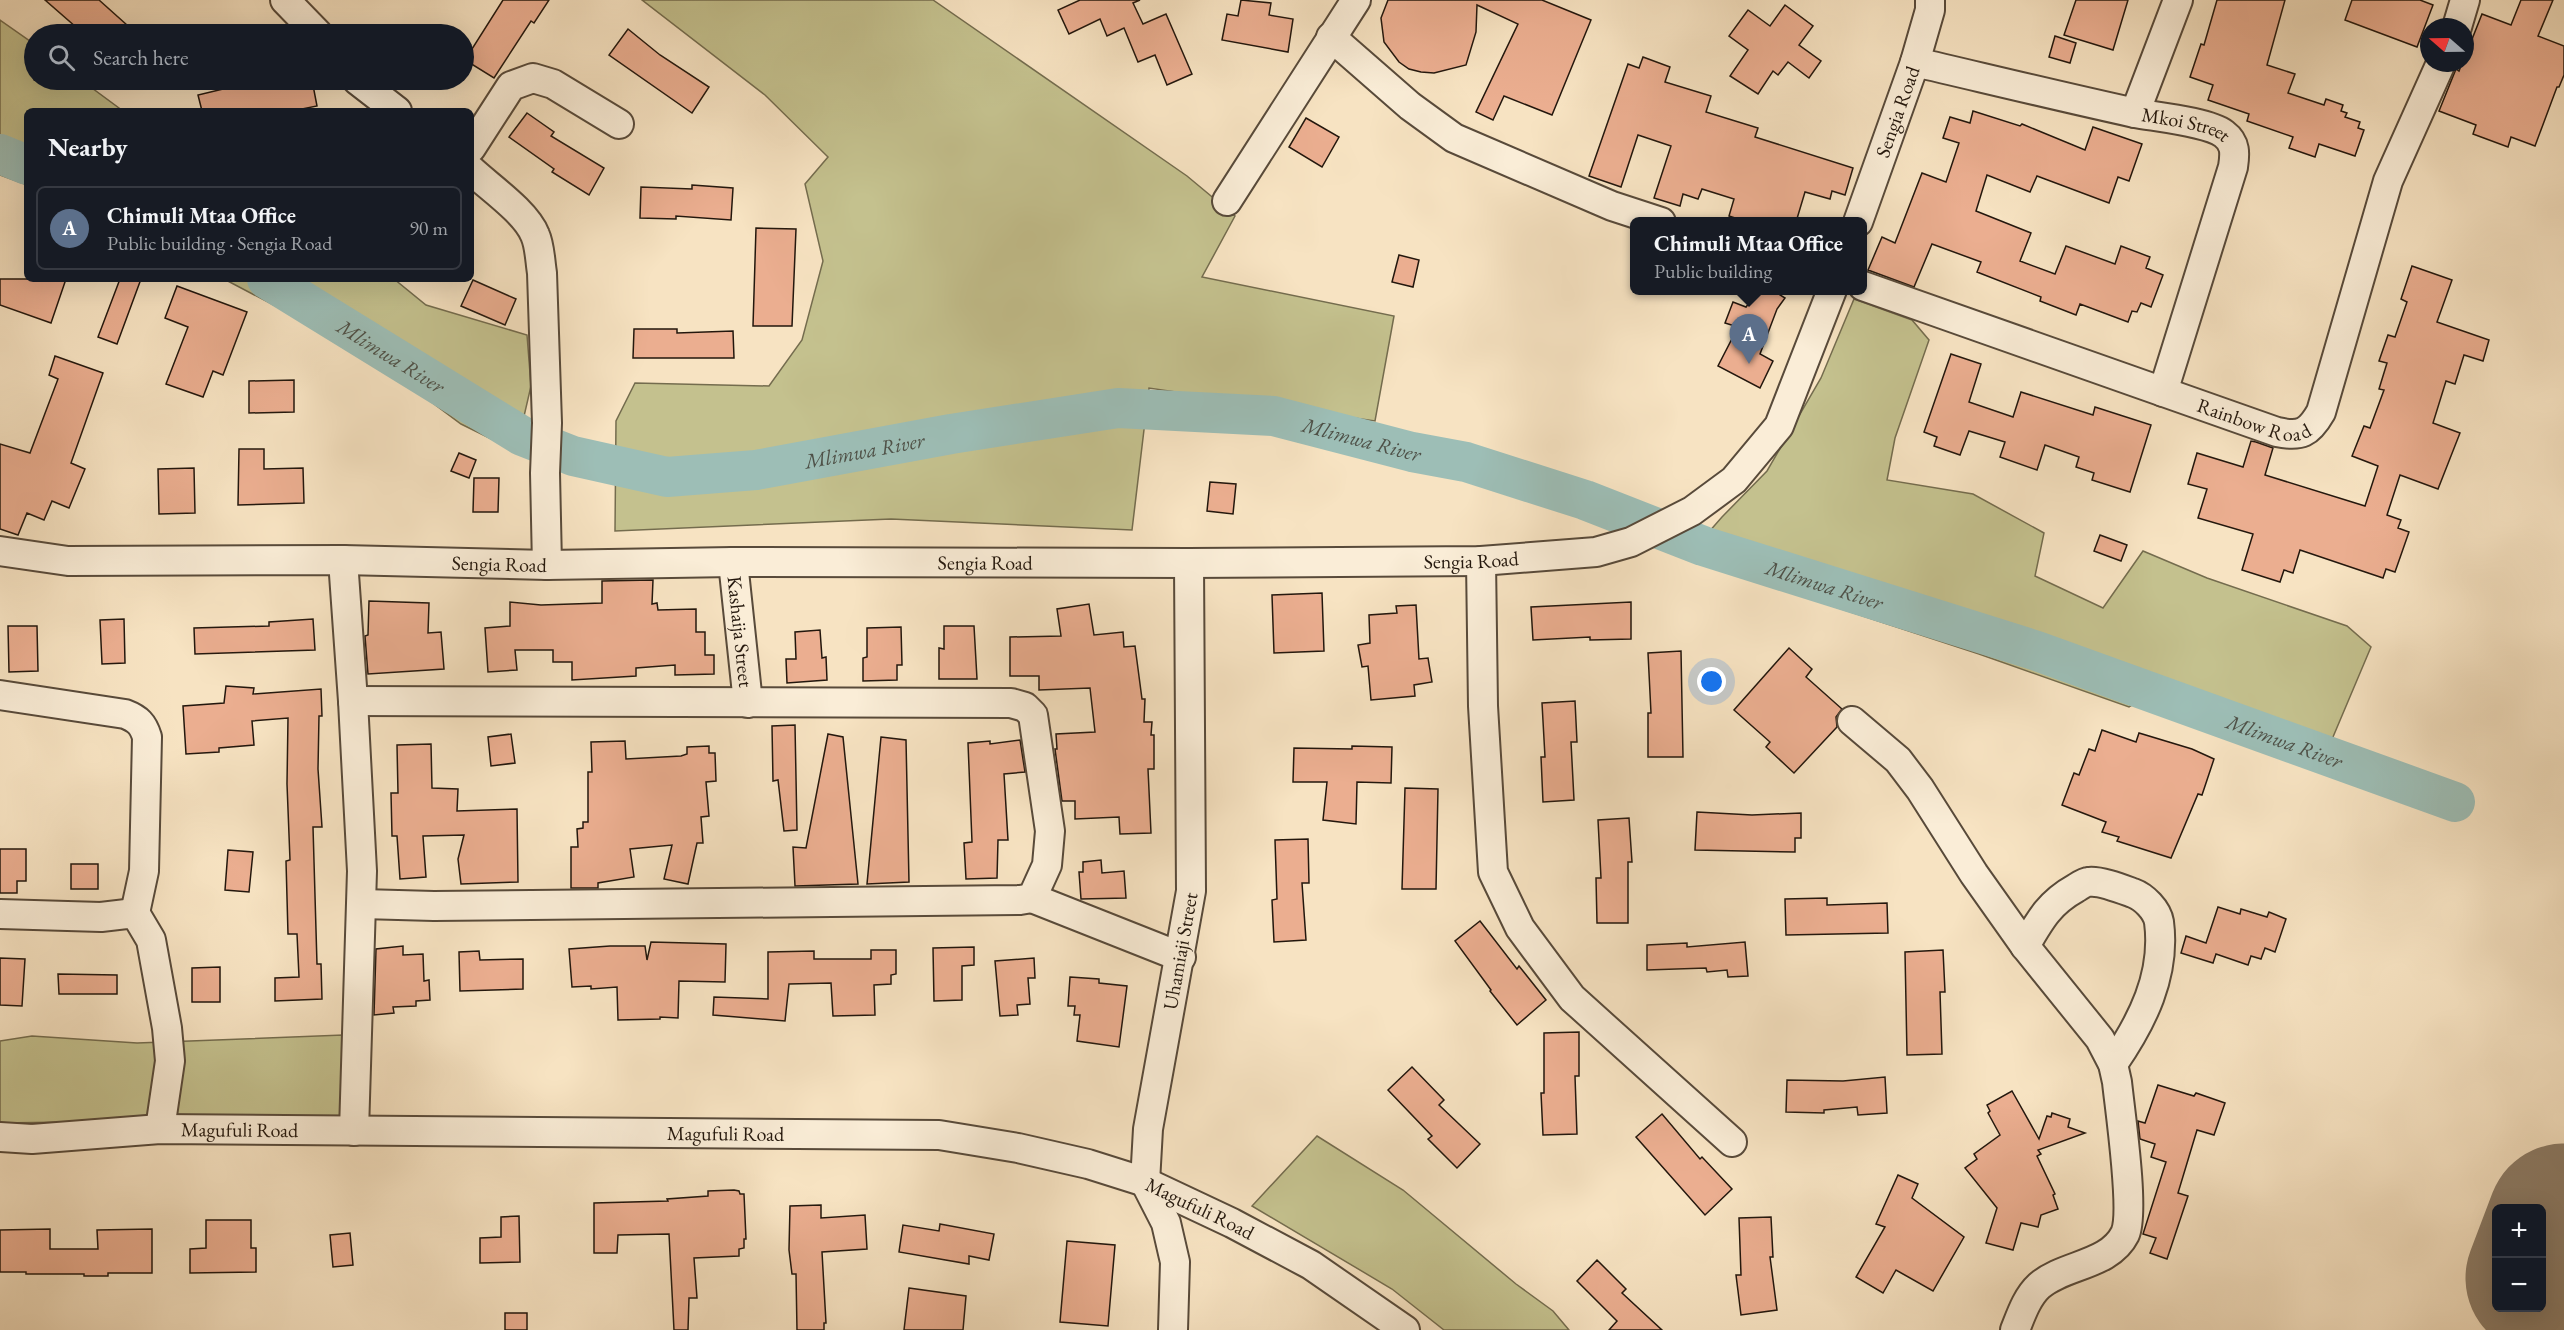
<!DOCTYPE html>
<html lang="en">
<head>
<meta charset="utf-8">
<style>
  :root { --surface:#171b24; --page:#242831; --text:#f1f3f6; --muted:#9ea1a6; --line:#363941; --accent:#1a73e8 }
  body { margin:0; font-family:"EB Garamond",serif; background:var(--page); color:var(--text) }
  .controls { position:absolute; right:18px; bottom:18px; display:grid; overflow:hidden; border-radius:9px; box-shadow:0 6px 24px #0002 }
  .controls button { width:54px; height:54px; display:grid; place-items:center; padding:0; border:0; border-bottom:2px solid var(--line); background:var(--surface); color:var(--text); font:30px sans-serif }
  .compass { position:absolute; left:2420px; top:18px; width:54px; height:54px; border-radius:50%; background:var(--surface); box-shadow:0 6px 24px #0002; rotate:290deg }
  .you { position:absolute; left:1712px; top:682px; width:21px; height:21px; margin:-15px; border:4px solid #fff; border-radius:50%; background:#1a73e8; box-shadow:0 0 0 9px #1a73e833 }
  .badge { display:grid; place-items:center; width:39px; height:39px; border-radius:50%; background:var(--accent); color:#fff; font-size:20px; font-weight:700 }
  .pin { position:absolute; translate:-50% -50px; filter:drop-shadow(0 2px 3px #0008) }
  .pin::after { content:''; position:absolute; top:32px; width:21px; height:18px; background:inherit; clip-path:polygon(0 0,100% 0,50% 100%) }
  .popup { position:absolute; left:1630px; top:217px; width:237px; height:78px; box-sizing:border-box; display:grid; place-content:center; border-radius:9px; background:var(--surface); filter:drop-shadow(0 2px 4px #0005); font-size:20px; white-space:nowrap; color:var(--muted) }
  .popup b { font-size:22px; color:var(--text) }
  .popup::after { content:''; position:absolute; left:50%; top:100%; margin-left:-12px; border:12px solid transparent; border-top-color:var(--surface) }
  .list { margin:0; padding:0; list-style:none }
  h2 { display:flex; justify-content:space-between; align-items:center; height:78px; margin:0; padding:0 24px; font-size:26px }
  h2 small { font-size:20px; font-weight:400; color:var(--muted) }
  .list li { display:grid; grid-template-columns:39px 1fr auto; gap:18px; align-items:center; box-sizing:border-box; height:84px; margin:0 12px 12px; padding:0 12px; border:2px solid var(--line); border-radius:9px }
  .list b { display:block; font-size:22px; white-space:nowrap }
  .list p { margin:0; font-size:20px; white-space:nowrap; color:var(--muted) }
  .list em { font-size:20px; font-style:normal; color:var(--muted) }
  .icon { flex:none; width:33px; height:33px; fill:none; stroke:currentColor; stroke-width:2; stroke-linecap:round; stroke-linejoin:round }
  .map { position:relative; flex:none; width:2564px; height:1330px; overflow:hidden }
  .search { position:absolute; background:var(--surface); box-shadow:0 6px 24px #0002; left:24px; top:24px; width:450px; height:66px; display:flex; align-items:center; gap:15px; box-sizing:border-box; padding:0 21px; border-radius:33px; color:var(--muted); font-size:22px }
  .panel { position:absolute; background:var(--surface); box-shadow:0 6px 24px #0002; left:24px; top:108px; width:450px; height:174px; border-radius:9px }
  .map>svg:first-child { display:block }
</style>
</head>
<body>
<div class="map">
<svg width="2564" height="1330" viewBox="0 0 2564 1330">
  <rect width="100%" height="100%" fill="#f7e3c2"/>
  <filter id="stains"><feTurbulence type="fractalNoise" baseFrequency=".00333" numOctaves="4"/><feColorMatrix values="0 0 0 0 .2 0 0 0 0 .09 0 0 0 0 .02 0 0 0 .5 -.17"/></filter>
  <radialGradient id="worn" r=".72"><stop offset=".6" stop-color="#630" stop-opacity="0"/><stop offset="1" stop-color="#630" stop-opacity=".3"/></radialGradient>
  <g fill="#c4c18e" stroke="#746c4e" stroke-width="1.5">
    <path d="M642 0H933L1187 176 1235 216 1202 277 1394 316 1375 421 1149 388 1132 530 891 519 615 531 616 421 635 383 769 386 802 340 823 261 805 184 828 157 765 95Z"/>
    <path d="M0 20 34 44V80H81L123 111H27V185L0 175Z"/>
    <path d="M224 279H394L426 305 527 335 531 386 516 451 461 424 367 354Z"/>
    <path d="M1854 299 1912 320 1929 340 1895 438 1887 480 1973 494 2044 533 2035 576 2103 608 2143 551 2207 578 2347 626 2371 647 2330 744 2166 684 2129 707 1979 654 1686 558 1722 517 1767 471 1821 378Z"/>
    <path d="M343 1035 342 1118 0 1123V1041L32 1036 137 1043Z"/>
    <path d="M1317 1136 1403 1190 1516 1284 1553 1311 1569 1330H1444L1392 1289 1252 1206Z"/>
  </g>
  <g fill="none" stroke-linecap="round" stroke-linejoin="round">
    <g stroke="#9dbeb6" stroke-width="40">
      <path d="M0 154 27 165"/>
      <path id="s1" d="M267 279 522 436 573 456 667 477 756 470 951 434 1118 408 1274 416 1412 452 1466 462 1585 500 1703 546 2037 651 2455 802"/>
    </g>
    <path stroke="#8d7d68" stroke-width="153" d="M2542 1278 2564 1220"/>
  </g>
  <g fill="#ebae90" stroke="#23170d" stroke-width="1.5">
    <path d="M45 0H99L137 34H84Z"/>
    <path d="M503 0H549L534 23 531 21 494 78 465 60Z"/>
    <path d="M1080 0H1140L1133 3 1143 24 1166 14 1192 74 1167 85 1155 55 1138 62 1124 28 1107 36 1100 19 1069 34 1058 10Z"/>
    <path d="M1241 0 1271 3 1269 15 1293 19 1288 52 1222 40 1227 14 1238 16Z"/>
    <path d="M1388 0H1542L1591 20 1552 115 1504 96 1493 120 1476 112 1518 24 1477 5 1476 32 1466 65 1434 73 1421 72 1409 69 1399 62 1384 42 1381 18Z"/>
    <path d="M2076 0H2128L2113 50 2064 35Z"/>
    <path d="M2217 0H2285L2267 65 2295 74 2288 93 2324 105 2326 99 2343 105 2341 111 2347 113 2345 117 2360 122 2358 128 2364 130 2355 156 2319 144 2315 157 2289 148 2293 137 2247 121 2249 114 2208 100 2213 85 2190 77 2201 44 2204 45Z"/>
    <path d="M2352 0H2420L2433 5 2417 47 2345 20Z"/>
    <path d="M2521 0H2553L2538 36 2564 46V75L2559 87H2557L2535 146 2511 137 2508 147 2473 134 2476 125 2439 111 2456 69 2459 71 2462 63H2465V57L2482 14 2511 25Z"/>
    <path d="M1785 5 1813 26 1799 45 1821 61 1809 78 1788 62 1778 75 1773 71 1758 94 1730 76 1748 50 1729 36 1748 10 1770 26Z"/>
    <path d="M628 29 660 55 709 87 692 113 609 55Z"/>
    <path d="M2055 36 2076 43 2070 63 2049 57Z"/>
    <path d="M1643 57 1670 67 1665 82 1711 96 1706 112 1758 128 1755 137 1853 168 1845 195 1832 191 1830 199 1805 192 1796 222H1747L1729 216 1734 199 1702 189 1698 199 1683 194 1680 206 1654 198 1671 146 1638 135 1621 187 1589 176 1628 64 1639 68Z"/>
    <path d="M294 80H312L317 106 292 111H202L198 95 244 84 245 88Z"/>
    <path d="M1973 111 2020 126 2022 124 2085 150 2093 127 2142 144 2129 181 2118 177 2109 203 2037 176 2030 192 1987 175 1976 211 2031 233 2020 261 2055 274 2066 246 2115 264 2121 246 2150 257 2146 268 2163 275 2151 307 2141 303 2137 312 2132 311 2128 322 2080 304 2076 315 2040 301 2041 297 1977 272 1981 262 1932 244 1914 287 1868 270 1882 237 1895 243 1922 173 1946 182 1959 143 1943 138 1950 117 1970 123Z"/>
    <path d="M527 113 554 132 551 136 604 168 589 195 552 172 554 169 509 137Z"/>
    <path d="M1306 118 1339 137 1322 167 1289 147Z"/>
    <path d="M692 185 733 188 731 220 676 216V219L640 218 641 187 692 189Z"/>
    <path d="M756 228 796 229 792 326H753Z"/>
    <path d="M1399 255 1419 260 1413 287 1392 282Z"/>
    <path d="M2412 266 2452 280 2437 322 2489 340 2483 361 2464 355 2455 384 2446 381 2433 423 2460 433 2438 489 2400 475 2387 515 2401 520 2398 528 2409 532 2395 572 2386 569 2383 578 2300 550 2293 573 2284 570 2280 582 2242 570 2253 534 2198 518 2207 489 2188 484 2197 453 2243 467 2251 441 2256 442 2273 448 2265 475 2365 506 2378 466 2352 456 2364 426 2370 428 2384 390 2379 389 2387 363 2379 361 2388 335 2395 337 2407 302 2401 299Z"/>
    <path d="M0 279H66L51 323 0 305Z"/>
    <path d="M120 279H141L117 344 98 337Z"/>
    <path d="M473 280 516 299 505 325 461 306Z"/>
    <path d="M177 286 247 312 223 375 213 371 203 397 166 384 188 327 165 318Z"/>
    <path d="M1758 291H1774L1785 298 1777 309 1760 354 1773 361 1760 388 1718 366 1738 327 1725 323 1733 302 1746 307Z"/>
    <path d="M634 329H677V333L733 331 734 358H633Z"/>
    <path d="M1951 354 1981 364 1969 402 2013 417 2021 392 2093 415 2095 407 2151 425 2130 492 2092 480 2094 473 2076 467 2079 457 2045 445 2037 470 2000 457 2005 442 1969 431 1960 455 1934 446 1937 437 1924 432Z"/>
    <path d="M55 356 103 373 71 463 85 469 69 508 52 501 44 520 27 513 18 535 0 529V444L30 453 58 379 49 375Z"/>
    <path d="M294 380V412L249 413V381Z"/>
    <path d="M239 449H264V469L303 468 304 503 238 505Z"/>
    <path d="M459 453 476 460 469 478 451 471Z"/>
    <path d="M194 468 195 513 159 514 158 469Z"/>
    <path d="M474 478H499L498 512H473Z"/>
    <path d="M1210 482 1236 484 1233 514 1207 511Z"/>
    <path d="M2100 535 2127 545 2121 561 2094 551Z"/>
    <path d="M653 580 652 604 657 603 658 610 696 609V632H705V655H714V674L675 675V665L636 668V676L572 680V662H553V650H515L517 670 488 672 485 628 510 626V602L541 605 602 603V581Z"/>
    <path d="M1322 593 1324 651 1274 653 1272 595Z"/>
    <path d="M369 601 429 603 428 633 441 632 444 669 368 674 365 636 368 635Z"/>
    <path d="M1631 602V639L1590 640V637L1533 640 1531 607Z"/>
    <path d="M1089 604 1094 635 1123 632 1124 647 1135 646 1142 699H1145L1144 722H1152L1151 735H1154V769H1148L1151 833 1120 834 1119 817 1075 819V801H1062L1055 749H1057L1056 734 1095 732 1090 688 1039 690V676H1010V637L1061 636 1057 609Z"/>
    <path d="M1416 605 1419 659 1428 658 1432 682 1414 685 1415 696 1371 700 1368 666 1362 667 1358 645 1370 643 1369 615 1397 613 1396 606Z"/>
    <path d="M124 619 125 663 102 664 100 620Z"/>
    <path d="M313 619 315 650 195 654 194 628 269 626V622Z"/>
    <path d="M8 626H37L38 671 9 672Z"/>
    <path d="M944 626H974L977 679H939V648L944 649Z"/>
    <path d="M901 627 902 665H897V680L863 681V658L867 657V628Z"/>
    <path d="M820 630 822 658 826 657 827 680 787 683 786 659H796L795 632Z"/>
    <path d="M1789 648 1812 669 1806 677 1842 709 1836 717 1837 727 1794 773 1766 747 1770 742 1734 710Z"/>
    <path d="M1681 651 1683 757H1648V713H1651L1648 653Z"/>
    <path d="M226 686 254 688 253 694 321 689 322 716H319L318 769 322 827H313L317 964H321L322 999 275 1001V978L299 977 297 934H288L286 861 290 860 287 784 288 718 252 721 254 745 219 748V752L186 754 183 706 224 703Z"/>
    <path d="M1575 701 1577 742H1571L1574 800 1543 802 1541 757H1545L1542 703Z"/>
    <path d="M795 725 797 830 784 831 778 780 773 781 772 726Z"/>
    <path d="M2102 730 2136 742 2139 733 2192 749 2214 759 2202 795 2198 794 2171 858 2117 841 2119 837 2102 832 2106 822 2062 805 2074 773 2079 775 2089 749 2095 751Z"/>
    <path d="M511 734 515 763 491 766 488 737Z"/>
    <path d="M828 734 843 737 858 884 795 886 793 847 806 848Z"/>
    <path d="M881 737 906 740 909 882 867 884Z"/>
    <path d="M1020 740 1025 772 1004 774 1008 840H998L997 878 966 879 964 843 972 842 968 743 990 741V744Z"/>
    <path d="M625 741 626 759 681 756 687 754V747L709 746V753H715L716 781 706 782 709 816 701 817 703 843H697L688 884 664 879 672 845 630 849 634 877 598 883V888H571V847H578L577 829 583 828V822H588V772H592L591 742Z"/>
    <path d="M431 744 432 788 458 789 457 811 517 809 518 882 461 884 458 859 464 835 423 836 426 877 400 879 397 836H392L391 793H398L397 745Z"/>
    <path d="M1352 746 1392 747 1391 783 1357 782 1356 824 1323 820 1327 782H1293L1294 748 1352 749Z"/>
    <path d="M1405 788 1438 789 1436 889H1402Z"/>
    <path d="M1697 812 1752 815 1801 813V838H1795V852L1695 850Z"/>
    <path d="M1629 818 1632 862H1628V923H1597L1596 878H1601L1598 820Z"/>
    <path d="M1308 839 1309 883H1302L1306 940 1274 942 1272 900 1277 899 1275 840Z"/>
    <path d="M0 849H26V881H17V893H0Z"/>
    <path d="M228 850 253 852 249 892 225 890Z"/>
    <path d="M1101 860 1102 873 1124 871 1126 898 1081 899 1079 872H1083V862Z"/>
    <rect x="71" y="864" width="27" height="25"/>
    <path d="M1827 898V905L1887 903 1888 933 1786 935 1785 899Z"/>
    <path d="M2218 907 2240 914 2241 909 2267 917 2269 912 2286 919 2275 952 2265 948 2261 959 2251 956 2248 965 2216 954 2213 963 2181 953 2186 936 2206 943Z"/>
    <path d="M1480 921 1517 969 1519 966 1546 1000 1517 1025 1490 991 1491 990 1455 941Z"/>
    <path d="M651 942 726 944 725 982 679 981 678 1018 660 1017V1019L618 1020 617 987 591 989V986L572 987 569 949 610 946H645L647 960Z"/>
    <path d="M1745 942 1748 976 1728 977 1727 970 1707 972 1706 968 1647 970V945L1687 943V947Z"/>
    <path d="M403 946V955L423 954 424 981 429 980 430 1000 416 1001V1006L393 1007 394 1013 374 1015 376 949Z"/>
    <path d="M974 947V965L962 966V1000L934 1001 933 948Z"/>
    <path d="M871 950H896V974L891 975V984L874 985 875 1015 833 1016 831 983 789 984 785 1021 713 1015 714 997 768 999V952L814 951V959H871Z"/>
    <path d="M1943 950 1945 992H1940L1942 1054 1907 1055 1905 952Z"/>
    <path d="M479 951 480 960 523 959V989L460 991 459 952Z"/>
    <path d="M0 958 25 959 22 1006 0 1005Z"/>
    <path d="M1034 958 1035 978H1028L1030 1004 1017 1005 1018 1015 1000 1016 995 961Z"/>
    <path d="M220 967V1002H192V968Z"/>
    <path d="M58 974 117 975V994H59Z"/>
    <path d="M1070 977 1099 979V983L1127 986 1119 1047 1077 1041 1080 1015H1074L1075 1006H1068Z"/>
    <path d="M1579 1032V1076H1575L1577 1134 1543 1135 1541 1093H1544V1033Z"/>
    <path d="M1412 1067 1444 1100 1439 1105 1480 1144 1457 1168 1428 1139 1432 1136 1388 1090Z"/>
    <path d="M1885 1077 1887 1113 1858 1115 1857 1107 1824 1110V1113L1786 1112 1787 1080 1843 1081Z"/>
    <path d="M2158 1085 2194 1096 2196 1093 2225 1103 2214 1135 2197 1130 2178 1193 2188 1196 2167 1259 2150 1253 2156 1238 2143 1234 2166 1162 2151 1157 2155 1144 2140 1139 2138 1121 2145 1123Z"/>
    <path d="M2012 1091 2039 1139 2047 1116 2051 1117 2052 1113 2070 1119 2068 1127 2085 1133 2038 1150 2041 1154 2037 1156 2055 1194 2053 1195 2058 1209 2041 1215 2038 1227 2021 1223 2013 1250 1986 1243 1997 1208 1965 1168 1977 1159 1974 1154 2000 1135 1988 1113 1990 1111 1987 1105Z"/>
    <path d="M1662 1114 1700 1159 1702 1157 1732 1189 1705 1215 1636 1137Z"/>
    <path d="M1898 1175 1918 1184 1912 1198 1964 1237 1933 1291 1896 1270 1883 1293 1856 1277 1885 1227 1876 1224Z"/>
    <path d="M734 1190 739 1191 740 1194H744L746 1239H744V1248L739 1249V1256L694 1258 697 1298H689L688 1330H674L669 1234 618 1235 617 1253H594V1203L668 1201 667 1199 708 1196V1191Z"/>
    <path d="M821 1205V1218L865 1215 867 1249 822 1252 826 1323H824V1330H797L796 1274H792L789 1250 790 1206Z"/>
    <path d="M519 1216 520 1262 480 1263V1238L501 1237V1217Z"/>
    <path d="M1771 1217 1773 1257H1770L1777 1310 1741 1315 1736 1275H1741L1739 1218Z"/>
    <path d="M206 1220H251V1248H256V1272L190 1273V1249L206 1248Z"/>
    <path d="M940 1224 994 1234 989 1260 969 1256V1264L899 1252 903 1225 939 1231Z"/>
    <path d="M50 1229V1249H98L97 1230 152 1229V1273H108V1276H84V1274H26V1272H0V1230Z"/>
    <path d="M350 1233 353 1265 333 1267 330 1235Z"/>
    <path d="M1067 1241 1115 1245 1108 1326 1060 1322Z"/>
    <path d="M1597 1260 1626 1289 1622 1293 1662 1330H1609L1617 1321 1577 1281Z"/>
    <path d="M909 1288 966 1296 963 1330H904Z"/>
    <rect x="505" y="1313" width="22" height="17"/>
  </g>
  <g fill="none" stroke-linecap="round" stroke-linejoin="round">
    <g stroke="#584a3a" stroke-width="32">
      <g id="minor">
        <path d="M285 0 318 34"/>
        <path d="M2457 27 2465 0"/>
        <path d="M1331 37 1410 106 1454 138 1612 206 1661 222"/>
        <path id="s2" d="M1915 62C1988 79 2062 97 2135 113 2157 117 2208 122 2224 134 2236 143 2235 154 2233 167L2163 392"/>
        <path d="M357 80 397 111"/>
        <path d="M2135 113 2178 0"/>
        <path d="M471 148 511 86 533 78 553 84 619 124"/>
        <path d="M471 170C489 187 526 212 535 235 540 246 540 261 542 273L547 423 545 473 547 565"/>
        <path d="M1227 201 1356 0"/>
        <path id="s3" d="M1858 222 1915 62 1930 10V0"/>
        <path id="s4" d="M1863 286 2277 432C2301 437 2309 433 2321 412L2388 181 2441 63"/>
        <path id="s5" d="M0 551 68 561 343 560 547 565 733 562 1189 563 1481 561 1596 552 1631 542 1692 511 1734 480 1779 426 1832 290"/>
        <path d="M343 560 353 701 362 871 354 1131"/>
        <path d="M1481 561 1483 706 1493 872 1520 928 1572 998 1732 1142"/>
        <path id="s6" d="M733 562 748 703"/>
        <path d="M0 695 125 714C138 719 143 724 147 737L144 871 135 913"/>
        <path d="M353 701 1011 703 1025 707 1033 715 1050 831 1047 865 1032 898 1020 900 434 906 362 904"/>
        <path d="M1852 721 1898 760 1920 789 1974 874 2025 946 2100 1039 2113 1064 2117 1082C2120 1111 2135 1212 2125 1234 2109 1266 2064 1264 2039 1286 2027 1297 2021 1315 2015 1330"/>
        <path d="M1032 898 1181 957"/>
        <path d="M0 914 101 917 135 913 151 940 167 1028 170 1061 160 1129"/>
        <path d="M2025 946C2040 920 2049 903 2076 888 2079 886 2085 882 2088 882 2099 880 2122 889 2133 893 2144 897 2157 910 2159 922 2166 975 2142 1022 2113 1064"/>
        <path id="s7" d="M0 1137 32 1139 160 1129 939 1135 1018 1148 1088 1164 1145 1182 1232 1223 1311 1265 1405 1330"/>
        <path id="s8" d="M1173 1330 1175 1262 1166 1223 1145 1182 1148 1129 1191 891 1189 563"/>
      </g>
    </g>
    <use href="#minor" stroke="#faedd7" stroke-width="28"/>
  </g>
  <g text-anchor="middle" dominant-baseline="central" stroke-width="4.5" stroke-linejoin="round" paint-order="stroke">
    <g font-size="20" fill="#23170d" stroke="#faedd7">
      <text stroke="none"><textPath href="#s3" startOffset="117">Sengia Road</textPath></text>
      <text stroke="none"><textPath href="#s2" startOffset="278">Mkoi Street</textPath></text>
      <text stroke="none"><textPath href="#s4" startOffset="414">Rainbow Road</textPath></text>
      <text stroke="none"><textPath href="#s5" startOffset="1472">Sengia Road</textPath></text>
      <text stroke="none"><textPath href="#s5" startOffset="986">Sengia Road</textPath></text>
      <text stroke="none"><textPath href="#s5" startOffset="500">Sengia Road</textPath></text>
      <text stroke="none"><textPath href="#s6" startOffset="70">Kashaija Street</textPath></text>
      <text stroke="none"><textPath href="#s8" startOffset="388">Uhamiaji Street</textPath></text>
      <text stroke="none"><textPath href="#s7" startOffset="240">Magufuli Road</textPath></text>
      <text stroke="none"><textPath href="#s7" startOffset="726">Magufuli Road</textPath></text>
      <text stroke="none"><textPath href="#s7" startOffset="1212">Magufuli Road</textPath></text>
    </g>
    <g font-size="21" font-style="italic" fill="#4e5148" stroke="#faedd7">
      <text stroke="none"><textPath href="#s1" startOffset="146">Mlimwa River</textPath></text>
      <text stroke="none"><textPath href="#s1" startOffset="1154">Mlimwa River</textPath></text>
      <text stroke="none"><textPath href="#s1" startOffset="650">Mlimwa River</textPath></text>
      <text stroke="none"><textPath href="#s1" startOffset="1640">Mlimwa River</textPath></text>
      <text stroke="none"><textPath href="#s1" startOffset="2126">Mlimwa River</textPath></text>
    </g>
  </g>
  <rect width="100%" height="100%" filter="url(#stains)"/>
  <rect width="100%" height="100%" fill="url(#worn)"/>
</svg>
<div class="controls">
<button>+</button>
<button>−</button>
</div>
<svg class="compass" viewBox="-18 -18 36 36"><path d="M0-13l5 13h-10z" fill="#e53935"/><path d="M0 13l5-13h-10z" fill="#9ea1a6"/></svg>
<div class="you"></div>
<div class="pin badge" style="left:1749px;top:364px;background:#5c6f8a">A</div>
<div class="popup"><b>Chimuli Mtaa Office</b>Public building</div>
<div class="search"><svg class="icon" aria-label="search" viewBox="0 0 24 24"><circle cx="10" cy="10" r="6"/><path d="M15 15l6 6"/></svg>Search here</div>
<section class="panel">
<h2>Nearby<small></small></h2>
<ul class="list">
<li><span class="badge" style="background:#5c6f8a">A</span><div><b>Chimuli Mtaa Office</b><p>Public building · Sengia Road</p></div><em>90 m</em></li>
</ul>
</section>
</div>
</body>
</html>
